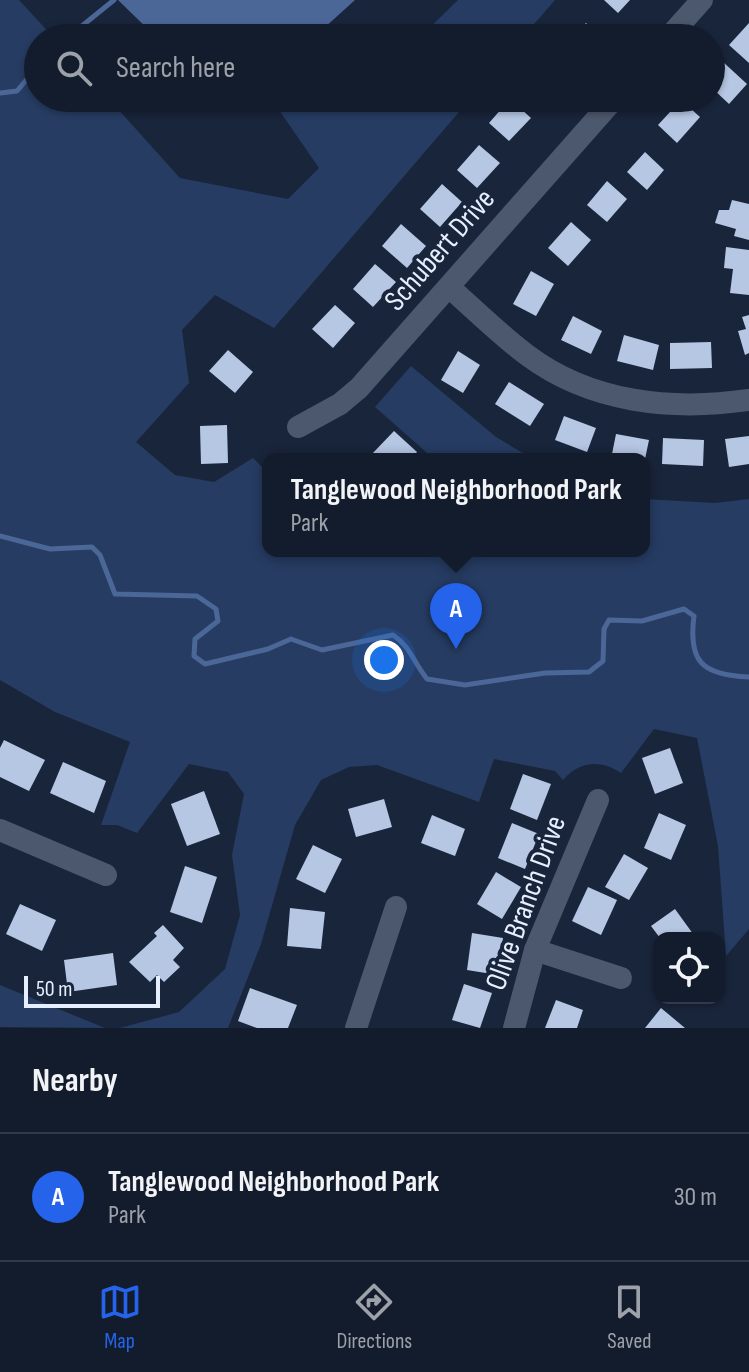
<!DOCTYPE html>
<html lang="en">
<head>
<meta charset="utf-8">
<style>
  :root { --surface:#131c2c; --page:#202938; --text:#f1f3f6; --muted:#9da1a9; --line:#323a48; --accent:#2563eb }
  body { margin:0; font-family:"Sofia Sans Condensed",sans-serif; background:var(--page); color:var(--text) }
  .controls { position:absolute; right:24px; bottom:24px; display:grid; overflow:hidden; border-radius:16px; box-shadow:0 2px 6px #0004 }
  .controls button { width:72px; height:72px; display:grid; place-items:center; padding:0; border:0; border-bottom:2px solid var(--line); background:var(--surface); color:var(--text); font:40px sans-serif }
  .scale { position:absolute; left:24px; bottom:20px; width:136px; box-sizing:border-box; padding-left:8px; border:4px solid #e6effe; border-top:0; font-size:22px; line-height:28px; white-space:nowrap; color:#e6effe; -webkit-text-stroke:6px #19253b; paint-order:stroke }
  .you { position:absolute; left:384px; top:660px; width:28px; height:28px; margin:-20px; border:6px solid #fff; border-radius:50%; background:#1a73e8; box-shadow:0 0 0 12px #1a73e833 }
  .badge { display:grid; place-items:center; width:52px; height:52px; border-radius:50%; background:var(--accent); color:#fff; font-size:26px; font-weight:700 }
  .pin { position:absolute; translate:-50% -66px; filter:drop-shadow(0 2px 4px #0008) }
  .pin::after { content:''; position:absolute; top:42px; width:28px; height:24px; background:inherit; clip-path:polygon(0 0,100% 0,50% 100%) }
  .popup { position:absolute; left:262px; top:453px; width:388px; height:104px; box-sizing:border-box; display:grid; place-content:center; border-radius:16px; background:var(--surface); filter:drop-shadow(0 2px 6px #0005); font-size:26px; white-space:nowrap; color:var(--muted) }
  .popup b { font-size:30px; color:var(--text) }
  .popup::after { content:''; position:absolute; left:50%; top:100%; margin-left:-16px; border:16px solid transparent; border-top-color:var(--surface) }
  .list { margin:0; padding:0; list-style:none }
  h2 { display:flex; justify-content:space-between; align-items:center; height:104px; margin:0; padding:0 32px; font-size:34px }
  h2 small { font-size:26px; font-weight:400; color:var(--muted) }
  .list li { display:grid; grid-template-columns:52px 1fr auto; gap:24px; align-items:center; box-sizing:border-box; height:128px; padding:0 32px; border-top:2px solid var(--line) }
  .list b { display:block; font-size:30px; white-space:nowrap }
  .list p { margin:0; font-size:26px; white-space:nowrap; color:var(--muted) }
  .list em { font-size:26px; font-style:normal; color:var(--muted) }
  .icon { flex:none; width:44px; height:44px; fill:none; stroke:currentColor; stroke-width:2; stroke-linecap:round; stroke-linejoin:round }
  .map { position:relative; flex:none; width:749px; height:1028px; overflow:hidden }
  .search { position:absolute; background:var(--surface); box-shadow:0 2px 6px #0004; left:24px; right:24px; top:24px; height:88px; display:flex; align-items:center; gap:20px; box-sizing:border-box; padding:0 28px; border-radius:44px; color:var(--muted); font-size:30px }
  .sheet { height:232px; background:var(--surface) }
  nav { display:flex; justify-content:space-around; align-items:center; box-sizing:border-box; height:112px; border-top:2px solid var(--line); background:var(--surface); font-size:22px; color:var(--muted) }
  nav a { display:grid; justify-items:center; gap:4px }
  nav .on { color:var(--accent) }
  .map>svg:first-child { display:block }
</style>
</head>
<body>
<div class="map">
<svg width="749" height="1028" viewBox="0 0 749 1028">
  <rect width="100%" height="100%" fill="#19253b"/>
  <g fill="#263c62">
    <path d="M0 0H19L54 38H38V98H108L180 178 288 199 319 168 279 110 292 98H471L274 328 215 295 182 330 189 383 136 442 175 475 214 482 253 458 268 473V551H644V499L715 503 749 499V929L726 956 718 846 697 738 654 729 621 773C601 759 579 761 563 780L555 771 494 759 479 802 377 765 349 767 321 780 295 825 261 944 228 1028H120L179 1012 225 969 240 915 232 855 244 794 228 772 189 764 137 833 117 825H101L130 742 55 712 0 680Z"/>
    <path d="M458 0H555L522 38H419Z"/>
    <path d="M411 366 496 437 533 459H434L375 407Z"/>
    <path d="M0 985 105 1028 0 1027Z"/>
  </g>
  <path fill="#4b6798" d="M118 0H355L313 38H157Z"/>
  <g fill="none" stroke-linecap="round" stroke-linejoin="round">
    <g stroke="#4b6798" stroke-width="5">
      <path d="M67 38 114 0"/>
      <path d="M0 93 17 91 38 66"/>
      <path d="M0 536 50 549 92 547 100 555 115 594 197 596 216 609 218 621 195 639 194 656 205 664 268 649 291 639 322 650 393 635C410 646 414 663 427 679L465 685 545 673 589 672 603 661 604 629 609 620 642 621 684 609 694 616C688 662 702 675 749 677"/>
    </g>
  </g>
  <g fill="#b6c7e4">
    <path d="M604 0H630L618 13Z"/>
    <path d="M586 23 603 38H573Z"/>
    <path d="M749 23V63L729 45Z"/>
    <path d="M722 61 747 84 729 104 711 87V73Z"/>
    <path d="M510 99 531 118 509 141 489 123Z"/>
    <path d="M681 100 700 117 677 143 658 125Z"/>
    <path d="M479 145 500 163 477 188 457 170Z"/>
    <path d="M645 152 664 170 647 190 627 172Z"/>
    <path d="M607 181 627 199 607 222 587 205Z"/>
    <path d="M442 184 462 202 440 227 420 209Z"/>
    <path d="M732 200 749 204V240L734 236 736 229 715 223 719 210H729Z"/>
    <path d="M571 222 591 240 568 266 548 248Z"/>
    <path d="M401 224 426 246 407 268 382 246Z"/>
    <path d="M726 247 749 250V295L730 293 733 269 724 268Z"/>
    <path d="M375 264 396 282 373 307 353 289Z"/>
    <path d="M531 271 554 284 536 316 513 304Z"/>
    <path d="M335 305 355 323 333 348 312 329Z"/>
    <path d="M749 315V353L745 355 738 331 746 329 742 317Z"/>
    <path d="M573 316 602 331 591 354 561 340Z"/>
    <path d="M624 335 659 345 653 370 617 361Z"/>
    <path d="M711 342 712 368 670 369V343Z"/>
    <path d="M228 350 253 372 235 393 209 371Z"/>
    <path d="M458 351 480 365 463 393 441 380Z"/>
    <path d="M509 382 544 404 530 426 495 404Z"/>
    <path d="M564 416 596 428 587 452 555 440Z"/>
    <path d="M227 425 228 463 201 464 200 426Z"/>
    <path d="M394 431 417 452 411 459H375L371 455Z"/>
    <path d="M616 434 649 440 645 459H611Z"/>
    <path d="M749 436V464L729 467 725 439Z"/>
    <path d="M663 438 704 440 703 466 662 464Z"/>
    <path d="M4 740 45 760 29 791 0 777V748Z"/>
    <path d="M670 748 683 783 655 794 642 758Z"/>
    <path d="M63 762 106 781 94 813 50 793Z"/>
    <path d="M523 774 551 784 537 820 510 809Z"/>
    <path d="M204 791 220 834 187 846 171 804Z"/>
    <path d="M384 799 392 827 356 837 348 809Z"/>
    <path d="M659 813 686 825 671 860 644 848Z"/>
    <path d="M432 815 465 829 455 856 421 843Z"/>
    <path d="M512 823 539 834 525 869 498 858Z"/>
    <path d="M313 845 342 859 325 893 296 879Z"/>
    <path d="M624 854 648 868 629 900 605 887Z"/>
    <path d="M185 866 217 877 202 923 170 912Z"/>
    <path d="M496 872 521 887 502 919 477 904Z"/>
    <path d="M588 887 617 900 601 935 572 921Z"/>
    <path d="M20 904 56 920 42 951 6 934Z"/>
    <path d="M290 908 325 912 321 949 287 946Z"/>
    <path d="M675 909 696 938H660L651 926Z"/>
    <path d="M163 925 184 948 173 960 180 967 164 982 157 975 150 982 129 962 157 936 154 933Z"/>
    <path d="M472 933 503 938 498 975 467 970Z"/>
    <path d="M113 953 117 985 68 992 64 960Z"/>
    <path d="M464 984 492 993 480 1028 452 1020Z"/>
    <path d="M250 988 297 1005 288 1028H257L238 1021Z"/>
    <path d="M673 998H703V1004L673 1002Z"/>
    <path d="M556 1000 583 1010 577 1028H545Z"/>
    <path d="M661 1008 685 1028H645Z"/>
  </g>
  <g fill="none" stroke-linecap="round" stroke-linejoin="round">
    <g stroke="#4c586d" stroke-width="22">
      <path d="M668 38 702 0"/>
      <path d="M449 287C474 309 500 335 527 355 591 403 672 411 749 400"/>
      <path d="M298 427 340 404 359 388 615 98"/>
      <path d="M0 830 106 875"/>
      <path d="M535 950 621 978"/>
      <path d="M356 1028 396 907"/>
      <path d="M514 1028 535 950 598 800"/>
    </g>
  </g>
  <g text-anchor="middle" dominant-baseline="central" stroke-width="8" stroke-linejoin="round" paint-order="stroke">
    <g font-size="30" fill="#e6effe" stroke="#19253b">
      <text transform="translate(440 250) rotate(-49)">Schubert Drive</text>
      <text transform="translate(526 903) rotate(-70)">Olive Branch Drive</text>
    </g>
  </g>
</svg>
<div class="controls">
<button><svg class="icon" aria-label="locate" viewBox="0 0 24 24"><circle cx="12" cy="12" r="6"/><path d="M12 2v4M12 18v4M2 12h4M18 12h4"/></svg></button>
</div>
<div class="scale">50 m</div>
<div class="you"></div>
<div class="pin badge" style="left:456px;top:649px">A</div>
<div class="popup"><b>Tanglewood Neighborhood Park</b>Park</div>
<div class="search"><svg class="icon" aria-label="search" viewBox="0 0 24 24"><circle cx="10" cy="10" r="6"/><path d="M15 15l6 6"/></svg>Search here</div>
</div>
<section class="sheet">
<h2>Nearby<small></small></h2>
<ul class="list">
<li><span class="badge">A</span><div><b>Tanglewood Neighborhood Park</b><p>Park</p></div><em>30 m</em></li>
</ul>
</section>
<nav>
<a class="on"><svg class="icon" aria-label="map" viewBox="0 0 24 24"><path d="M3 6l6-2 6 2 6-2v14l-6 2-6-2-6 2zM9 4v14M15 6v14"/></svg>Map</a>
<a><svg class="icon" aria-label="directions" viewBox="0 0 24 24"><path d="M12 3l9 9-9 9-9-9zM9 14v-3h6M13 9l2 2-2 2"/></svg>Directions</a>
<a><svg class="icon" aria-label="saved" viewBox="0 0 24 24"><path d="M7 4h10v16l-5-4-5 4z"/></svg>Saved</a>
</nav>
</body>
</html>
